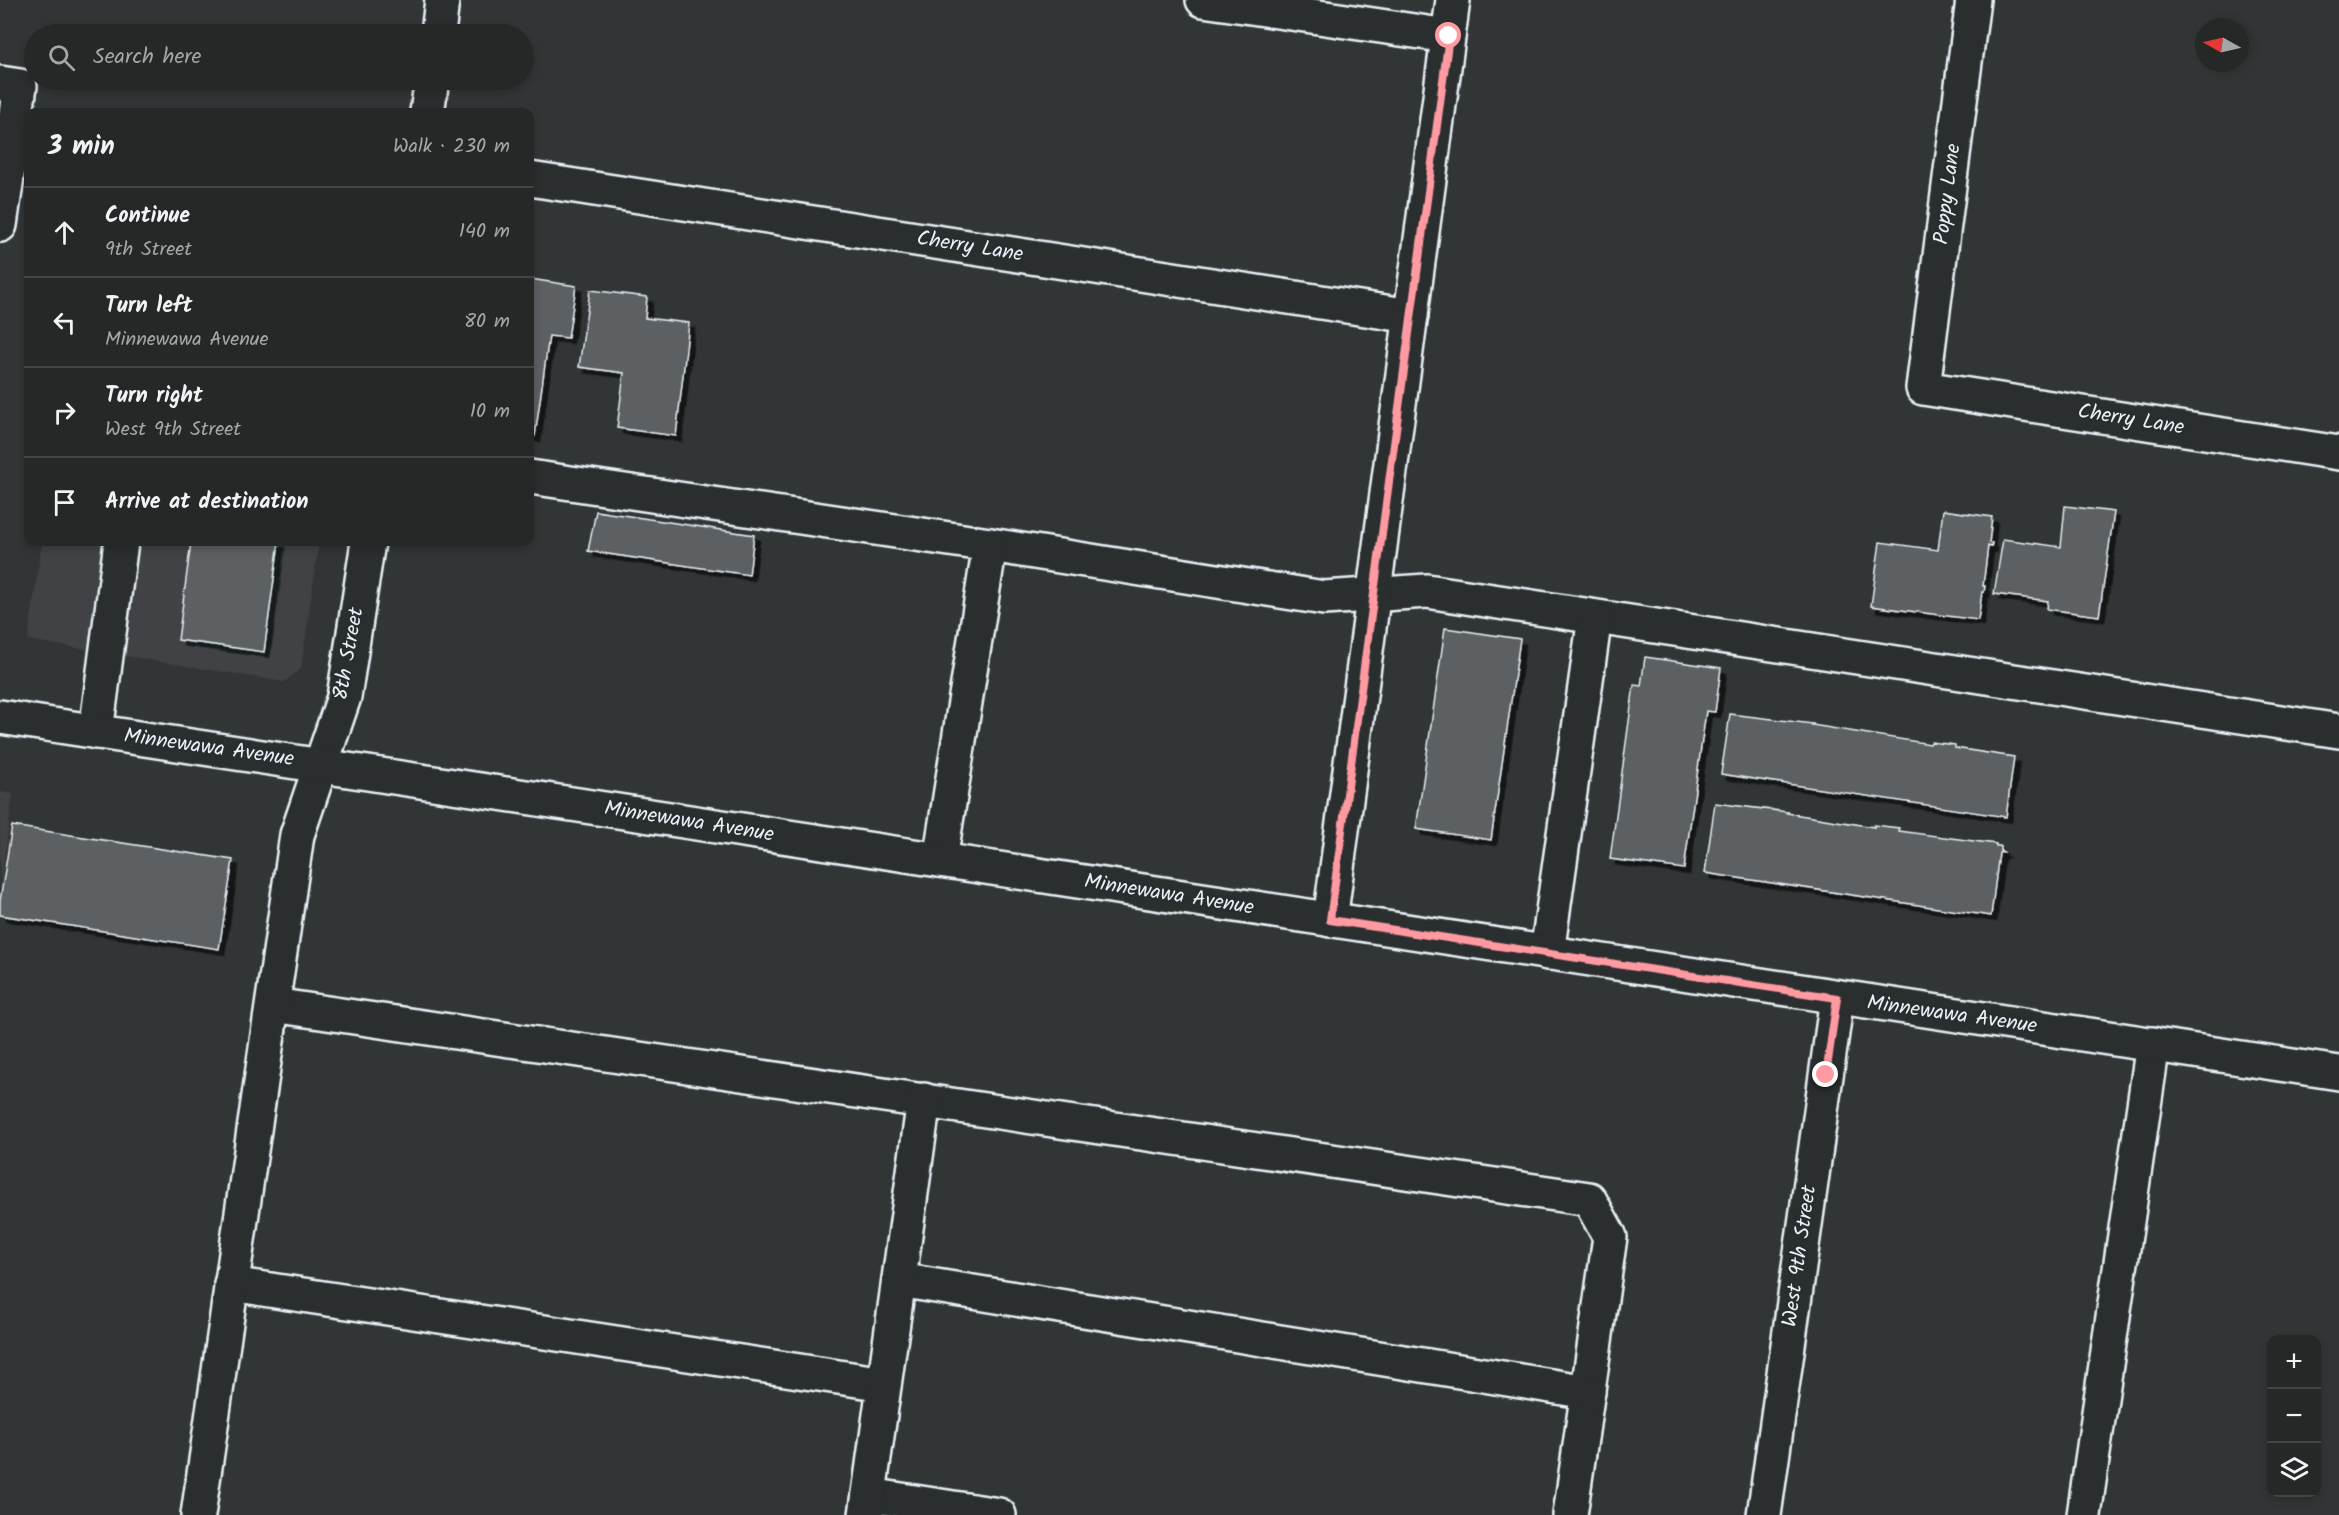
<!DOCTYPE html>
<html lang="en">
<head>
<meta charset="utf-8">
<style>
  :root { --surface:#262828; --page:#323434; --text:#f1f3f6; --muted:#a4a6a8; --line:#424445 }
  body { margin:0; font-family:Kalam,sans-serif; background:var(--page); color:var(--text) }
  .controls { position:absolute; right:18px; bottom:18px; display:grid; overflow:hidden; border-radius:12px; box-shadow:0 3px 9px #0003 }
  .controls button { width:54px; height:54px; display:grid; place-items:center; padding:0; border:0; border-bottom:2px solid var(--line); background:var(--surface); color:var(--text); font:30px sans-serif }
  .compass { position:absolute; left:2195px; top:18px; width:54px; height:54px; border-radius:50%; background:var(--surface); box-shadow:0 3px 9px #0003; rotate:278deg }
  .stop { position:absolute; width:18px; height:18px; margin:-14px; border:4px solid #ff9aa2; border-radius:50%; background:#fff }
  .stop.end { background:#ff9aa2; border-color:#fff; box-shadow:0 2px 6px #0008 }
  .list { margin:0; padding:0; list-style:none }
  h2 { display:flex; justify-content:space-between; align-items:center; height:78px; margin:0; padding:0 24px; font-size:26px }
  h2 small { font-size:20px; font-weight:400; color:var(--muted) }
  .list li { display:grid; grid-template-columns:39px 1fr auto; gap:18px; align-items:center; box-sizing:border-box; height:90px; padding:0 24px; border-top:2px solid var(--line) }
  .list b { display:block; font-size:22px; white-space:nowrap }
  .list p { margin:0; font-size:20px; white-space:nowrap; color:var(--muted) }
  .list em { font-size:20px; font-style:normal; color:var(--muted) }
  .icon { flex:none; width:33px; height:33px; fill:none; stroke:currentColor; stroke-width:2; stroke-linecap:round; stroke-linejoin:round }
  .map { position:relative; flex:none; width:2339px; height:1515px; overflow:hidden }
  .search { position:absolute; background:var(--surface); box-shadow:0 3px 9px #0003; left:24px; top:24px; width:510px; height:66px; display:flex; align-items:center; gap:15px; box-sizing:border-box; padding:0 21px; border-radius:33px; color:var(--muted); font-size:22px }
  .panel { position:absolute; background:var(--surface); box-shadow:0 3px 9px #0003; left:24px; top:108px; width:510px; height:438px; border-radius:12px }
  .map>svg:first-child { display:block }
</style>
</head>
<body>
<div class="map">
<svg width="2339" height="1515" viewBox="0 0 2339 1515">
  <defs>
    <filter id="shadow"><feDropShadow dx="5.5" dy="5.5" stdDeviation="0" flood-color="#0009"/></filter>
  </defs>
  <rect width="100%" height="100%" fill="#323536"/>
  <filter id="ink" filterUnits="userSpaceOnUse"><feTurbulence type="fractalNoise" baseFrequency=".0167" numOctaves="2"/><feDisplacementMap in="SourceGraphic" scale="12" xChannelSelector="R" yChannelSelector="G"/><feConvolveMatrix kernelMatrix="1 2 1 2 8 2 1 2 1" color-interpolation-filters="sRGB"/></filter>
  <g filter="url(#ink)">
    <g fill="#3f4244">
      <path d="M42 542H319L301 669 284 682 28 640Z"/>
      <path d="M0 792 13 794 0 891Z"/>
    </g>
    <g fill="#5c6063" stroke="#e8f1f8" stroke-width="1.5" filter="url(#shadow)">
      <path d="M530 279 576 286 568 338 549 336 535 436H530Z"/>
      <path d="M590 290 647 297 645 318 689 323 676 436 617 428 624 373 579 367Z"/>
      <path d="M2065 506 2114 512 2099 616 2047 609 2048 601 1994 594 2003 539 2061 547Z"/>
      <path d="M1943 510 1992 517 1989 543H1992L1991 547 1988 546 1983 586H1985L1984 592H1982L1978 620 1871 606 1880 542 1938 550Z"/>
      <path d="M596 511 754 535 749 575 588 551Z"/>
      <path d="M191 542H279L264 652 178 640Z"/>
      <path d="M1445 628 1520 639 1491 840 1416 829Z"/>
      <path d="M1645 657 1721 668 1715 712 1706 711 1684 869 1610 859 1634 685 1641 686Z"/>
      <path d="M1730 714 1813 724 1812 725 1930 744 1931 742 1955 745V748L2014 757 2006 817 1721 774Z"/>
      <path d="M1715 803 1788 812 1787 813 1874 827V825L1899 828 1898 831 1996 844V846H2000V851L2003 852 1999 853 1991 916 1705 873Z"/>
      <path d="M12 826 233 860 219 949 0 915V901Z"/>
    </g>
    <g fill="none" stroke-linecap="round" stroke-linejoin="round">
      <g stroke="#e8f1f8" stroke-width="38">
        <g id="minor">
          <path d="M1203 0 1448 36"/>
          <path d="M1973 0 1923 388 2339 453"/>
          <path d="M438 34 442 0"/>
          <path d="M0 83 20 86 0 225"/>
          <path d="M427 112 432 80"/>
          <path d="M530 179 1411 316"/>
          <path d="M530 477 990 545 1324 598 1427 591 2339 731"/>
          <path d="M96 732 121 542"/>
          <path d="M940 860 990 545"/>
          <path d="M1330 920 1453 0"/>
          <path d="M1547 953 1595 617"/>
          <path d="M273 1005 1589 1199 1610 1237 1570 1515"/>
          <path d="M899 1280 1588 1392"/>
          <path d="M231 1284 884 1384"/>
          <path d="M869 1495 999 1515"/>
          <path d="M198 1515 297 835 344 697 368 542"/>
          <path d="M866 1515 924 1100"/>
          <path d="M1764 1515 1837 998"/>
          <path d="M2084 1515 2153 1044"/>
        </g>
      </g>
      <g stroke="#e8f1f8" stroke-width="38">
        <path id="major" d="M0 717 2339 1073"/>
      </g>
      <use href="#minor" stroke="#2a2d2e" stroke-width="33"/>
      <use href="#major" stroke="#2a2d2e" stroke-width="33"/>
    </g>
  </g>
  <g fill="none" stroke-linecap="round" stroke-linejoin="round" filter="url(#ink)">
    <path stroke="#ff9aa2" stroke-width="8" d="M1449 36 1330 920 1837 998 1826 1075"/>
  </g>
  <g text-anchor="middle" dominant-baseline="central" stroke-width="5" stroke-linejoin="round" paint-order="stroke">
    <g font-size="21" fill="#e8f1f8" stroke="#2a2d2e">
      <text transform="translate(1948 194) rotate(-83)">Poppy Lane</text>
      <text transform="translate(970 247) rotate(9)">Cherry Lane</text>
      <text transform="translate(2131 420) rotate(9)">Cherry Lane</text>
      <text transform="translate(349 654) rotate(-80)">8th Street</text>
      <text transform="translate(209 748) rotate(8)">Minnewawa Avenue</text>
      <text transform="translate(689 822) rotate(9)">Minnewawa Avenue</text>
      <text transform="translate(1169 895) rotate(9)">Minnewawa Avenue</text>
      <text transform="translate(1952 1015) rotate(8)">Minnewawa Avenue</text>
      <text transform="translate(1800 1256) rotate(-82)">West 9th Street</text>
    </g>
  </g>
</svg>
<div class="controls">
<button>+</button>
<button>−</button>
<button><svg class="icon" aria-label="layers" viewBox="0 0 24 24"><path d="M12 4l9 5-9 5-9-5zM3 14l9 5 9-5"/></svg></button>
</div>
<svg class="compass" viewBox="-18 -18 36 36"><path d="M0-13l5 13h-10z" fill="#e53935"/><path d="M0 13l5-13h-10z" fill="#a4a6a8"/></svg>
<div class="stop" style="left:1449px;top:36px"></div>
<div class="stop end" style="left:1826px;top:1075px"></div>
<div class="search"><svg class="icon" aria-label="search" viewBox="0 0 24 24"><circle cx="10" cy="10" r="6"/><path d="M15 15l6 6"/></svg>Search here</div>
<section class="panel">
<h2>3 min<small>Walk · 230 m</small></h2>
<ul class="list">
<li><svg class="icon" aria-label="ahead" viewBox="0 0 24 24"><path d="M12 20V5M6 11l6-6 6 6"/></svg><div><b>Continue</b><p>9th Street</p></div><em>140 m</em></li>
<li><svg class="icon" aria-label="left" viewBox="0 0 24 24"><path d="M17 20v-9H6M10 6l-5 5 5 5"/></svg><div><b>Turn left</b><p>Minnewawa Avenue</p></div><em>80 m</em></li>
<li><svg class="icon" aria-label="right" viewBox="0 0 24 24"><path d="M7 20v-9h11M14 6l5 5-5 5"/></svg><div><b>Turn right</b><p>West 9th Street</p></div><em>10 m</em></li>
<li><svg class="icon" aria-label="arrive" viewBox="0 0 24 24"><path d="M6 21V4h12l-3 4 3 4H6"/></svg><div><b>Arrive at destination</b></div></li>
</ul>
</section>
</div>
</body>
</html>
